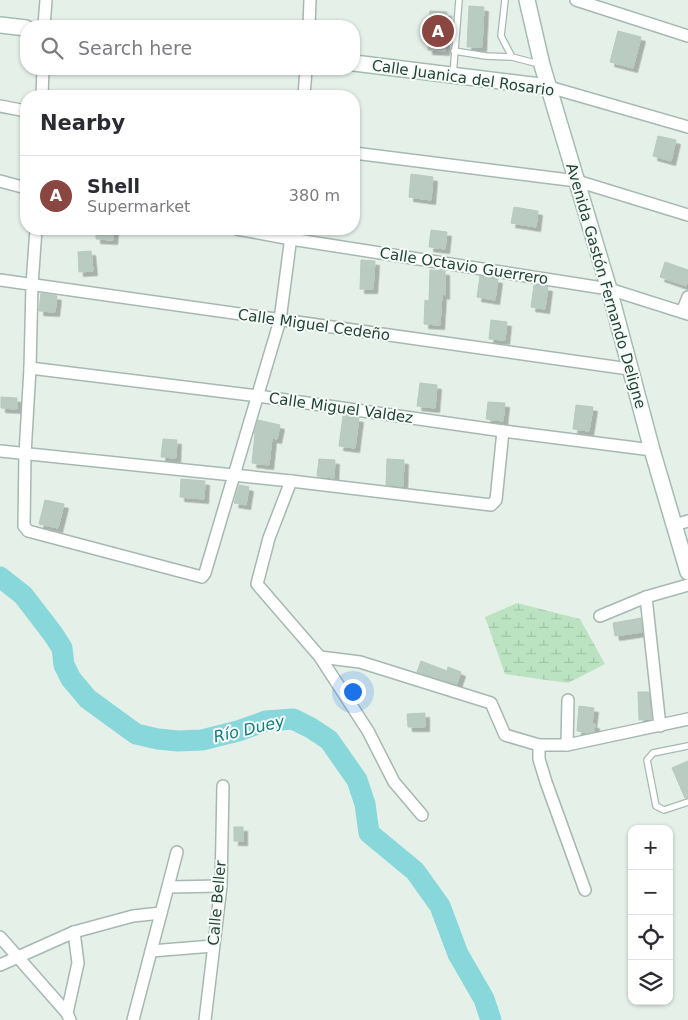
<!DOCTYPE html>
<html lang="en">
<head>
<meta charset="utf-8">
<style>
  :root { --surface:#fff; --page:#f7f7f7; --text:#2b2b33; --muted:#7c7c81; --line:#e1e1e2; --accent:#8a4641 }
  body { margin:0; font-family:"DejaVu Sans",sans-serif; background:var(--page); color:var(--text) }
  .controls { position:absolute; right:15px; bottom:15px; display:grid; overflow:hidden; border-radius:10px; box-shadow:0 1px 4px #0004 }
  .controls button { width:45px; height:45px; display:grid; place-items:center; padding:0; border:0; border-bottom:1px solid var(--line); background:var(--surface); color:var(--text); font:25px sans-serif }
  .you { position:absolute; left:352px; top:691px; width:18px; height:18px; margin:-12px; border:4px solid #fff; border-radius:50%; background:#1a73e8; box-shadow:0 0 0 8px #1a73e833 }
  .badge { display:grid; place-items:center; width:32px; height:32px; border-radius:50%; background:var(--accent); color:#fff; font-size:16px; font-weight:700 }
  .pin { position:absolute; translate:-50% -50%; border:2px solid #fff; box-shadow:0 1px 5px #0006 }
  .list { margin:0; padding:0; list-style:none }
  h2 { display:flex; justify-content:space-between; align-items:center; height:65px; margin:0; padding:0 20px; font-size:21px }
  h2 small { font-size:16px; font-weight:400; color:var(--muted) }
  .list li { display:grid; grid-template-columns:32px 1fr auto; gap:15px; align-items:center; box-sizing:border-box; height:80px; padding:0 20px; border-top:1px solid var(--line) }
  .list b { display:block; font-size:19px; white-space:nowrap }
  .list p { margin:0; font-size:16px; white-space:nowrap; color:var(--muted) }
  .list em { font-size:16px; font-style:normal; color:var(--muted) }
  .icon { flex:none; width:28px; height:28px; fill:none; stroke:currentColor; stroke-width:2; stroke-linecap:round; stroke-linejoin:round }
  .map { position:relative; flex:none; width:688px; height:1020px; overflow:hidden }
  .search { position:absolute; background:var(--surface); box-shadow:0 1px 4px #0004; left:20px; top:20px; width:340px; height:55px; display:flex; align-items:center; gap:12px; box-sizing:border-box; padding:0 18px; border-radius:20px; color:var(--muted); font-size:19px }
  .panel { position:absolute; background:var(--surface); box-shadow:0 1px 4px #0004; left:20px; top:90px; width:340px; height:145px; border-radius:20px }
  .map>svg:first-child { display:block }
</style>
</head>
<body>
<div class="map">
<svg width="688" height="1020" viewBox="0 0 688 1020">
  <defs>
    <pattern id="wetland-marsh" width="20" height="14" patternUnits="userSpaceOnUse" patternTransform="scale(1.25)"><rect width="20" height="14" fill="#bce3c1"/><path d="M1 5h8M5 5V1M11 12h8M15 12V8" fill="none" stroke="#a1c4a6"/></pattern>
    <filter id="shadow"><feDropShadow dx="4.5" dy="4.5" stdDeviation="0" flood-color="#0004"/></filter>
  </defs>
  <rect width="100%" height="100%" fill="#e5f0e9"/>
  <path fill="url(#wetland-marsh)" d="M517 603 580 619 605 664 568 683 505 674 485 617Z"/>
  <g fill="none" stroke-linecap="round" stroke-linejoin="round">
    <path stroke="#88d7da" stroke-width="21" d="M0 577 23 595 53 634 62 648 64 665 71 679 88 699 136 734 158 739 178 741 202 740 238 731 266 721 293 719 311 728 329 740 357 780 365 804 369 833 415 871 440 906 458 954 484 999 491 1020"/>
  </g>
  <g fill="#bacbc2" stroke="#b6cabf" filter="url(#shadow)">
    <path d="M469 6 484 7 482 47H467Z"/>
    <path d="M430 11 447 12 445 51 428 50Z"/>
    <path d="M618 31 641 37 633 68 610 62Z"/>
    <path d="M658 136 676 140 671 161 653 156Z"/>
    <path d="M411 174 433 177 431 200 409 197Z"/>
    <path d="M514 207 538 211 536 227 511 223Z"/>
    <path d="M96 229H114L113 240 96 239Z"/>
    <path d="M431 230 447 232 445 249 429 247Z"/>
    <path d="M91 251 93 271 79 272 78 252Z"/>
    <path d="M361 260 375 261 373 289H360Z"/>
    <path d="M665 262 688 270V278L686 286 660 277Z"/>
    <path d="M430 270 445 271V295L442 294 440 325 424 324 425 300 429 301Z"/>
    <path d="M480 276 498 279 495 300 477 297Z"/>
    <path d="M534 285 548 287 545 309 531 307Z"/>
    <path d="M41 293 57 296 55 312 39 311Z"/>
    <path d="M491 320 507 322 505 340 489 339Z"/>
    <path d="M420 383 437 385 435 408 417 406Z"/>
    <path d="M1 397 17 398V409L1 408Z"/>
    <path d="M488 402 505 403 503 421 486 419Z"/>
    <path d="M576 405 593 407 589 431 573 429Z"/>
    <path d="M343 416 359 418 355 448 339 446Z"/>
    <path d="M258 420 280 425 277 439 272 438 269 465 252 463 255 434H254Z"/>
    <path d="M163 439 177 440 176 458 161 457Z"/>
    <path d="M319 459 335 460 334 478 317 476Z"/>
    <path d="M387 459 404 460 403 486 386 485Z"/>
    <path d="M181 479 205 481 204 499 180 497Z"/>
    <path d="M239 485 249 487 246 505 234 503Z"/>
    <path d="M45 500 64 504 58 528 39 524Z"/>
    <path d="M641 618 642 632 615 636 613 623Z"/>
    <path d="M421 661 447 671 448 667 461 672 457 684 417 672Z"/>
    <path d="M638 692H649L652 719 639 720Z"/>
    <path d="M579 706 594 708 592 724H595L594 732 588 733 577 731Z"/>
    <path d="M425 713V727H408L407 714Z"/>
    <path d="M688 761V797L685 798 672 768Z"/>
    <rect x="234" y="827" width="9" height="14"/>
  </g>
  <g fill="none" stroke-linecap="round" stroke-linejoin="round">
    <g stroke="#a6b9b0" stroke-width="8">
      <g id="lane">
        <path d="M505 0 501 36 512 57 539 64"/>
        <path d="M454 51 486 56 512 57"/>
        <path d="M453 75 459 0"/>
        <path d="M688 746 653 753 647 760 656 806 664 810 688 802"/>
      </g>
    </g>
    <g stroke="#a6b9b0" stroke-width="14">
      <g id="street">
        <path d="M576 0 688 36"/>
        <path d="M44 26 46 0"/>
        <path d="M309 26 310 0"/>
        <path d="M549 87 688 127"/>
        <path d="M42 96 43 69"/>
        <path d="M304 96 306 69"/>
        <path d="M0 106 26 111"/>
        <path d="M354 153 577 181 688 215"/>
        <path d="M0 181 26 188"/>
        <path d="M36 229 32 285 30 368 25 454 24 526 28 531 202 577 205 573 280 320 292 229"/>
        <path d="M237 229 291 239 609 289 688 314"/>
        <path d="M0 280 629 369"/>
        <path d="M682 312 688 297"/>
        <path d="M30 368 258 396 503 431 652 450"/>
        <path d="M0 451 291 481 491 505 496 500 503 431"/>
        <path d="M291 481 269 538 257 584 320 657 368 731 394 782 422 815"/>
        <path d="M675 525 688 521"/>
        <path d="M646 597 660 726"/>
        <path d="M600 616 646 597 688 585"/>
        <path d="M320 657 360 662 491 703 505 735 539 745H567L688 719"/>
        <path d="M539 745V759L546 782 585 890"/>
        <path d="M567 745 568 700"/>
        <path d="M169 887 221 886"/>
        <path d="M0 937 67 1013 70 1020"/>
        <path d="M151 951 213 946"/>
        <path d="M0 965 74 932 133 916 161 913"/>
        <path d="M67 1013 78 963 74 932"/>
        <path d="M133 1020 177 852"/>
        <path d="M205 1020 221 886 223 786"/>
      </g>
    </g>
    <g stroke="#a2bdb0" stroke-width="18">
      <g id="secondary">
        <path d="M527 0 542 65 609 289 652 450 688 572"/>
        <path d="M0 25 26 28"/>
        <path d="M354 63 549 87"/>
      </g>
    </g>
    <use href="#lane" stroke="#fff" stroke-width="5.5"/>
    <use href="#street" stroke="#fff" stroke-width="11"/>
    <use href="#secondary" stroke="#fff" stroke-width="15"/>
  </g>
  <g text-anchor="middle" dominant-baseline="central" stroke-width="4" stroke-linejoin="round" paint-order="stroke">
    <g font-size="15" fill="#214436" stroke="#f6fbf8">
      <text transform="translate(463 78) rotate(8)">Calle Juanica del Rosario</text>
      <text transform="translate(464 266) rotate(9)">Calle Octavio Guerrero</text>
      <text transform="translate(606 286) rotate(74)">Avenida Gastón Fernando Deligne</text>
      <text transform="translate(314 325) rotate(8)">Calle Miguel Cedeño</text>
      <text transform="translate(341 408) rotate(8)">Calle Miguel Valdez</text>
      <text transform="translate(217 903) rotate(-85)">Calle Beller</text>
    </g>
    <g font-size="16" font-style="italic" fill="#147d82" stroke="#f6fbf8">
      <text transform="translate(249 729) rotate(-13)">Río Duey</text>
    </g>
  </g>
</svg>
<div class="controls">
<button>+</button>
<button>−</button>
<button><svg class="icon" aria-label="locate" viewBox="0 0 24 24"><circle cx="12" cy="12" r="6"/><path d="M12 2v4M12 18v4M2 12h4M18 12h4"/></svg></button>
<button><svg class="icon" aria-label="layers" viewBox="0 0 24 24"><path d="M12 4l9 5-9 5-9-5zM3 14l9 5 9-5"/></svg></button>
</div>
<div class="you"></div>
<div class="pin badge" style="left:438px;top:31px">A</div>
<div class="search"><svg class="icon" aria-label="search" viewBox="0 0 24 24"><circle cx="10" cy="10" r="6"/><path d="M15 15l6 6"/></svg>Search here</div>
<section class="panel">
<h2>Nearby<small></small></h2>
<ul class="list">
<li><span class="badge">A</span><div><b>Shell</b><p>Supermarket</p></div><em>380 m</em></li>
</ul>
</section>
</div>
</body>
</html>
